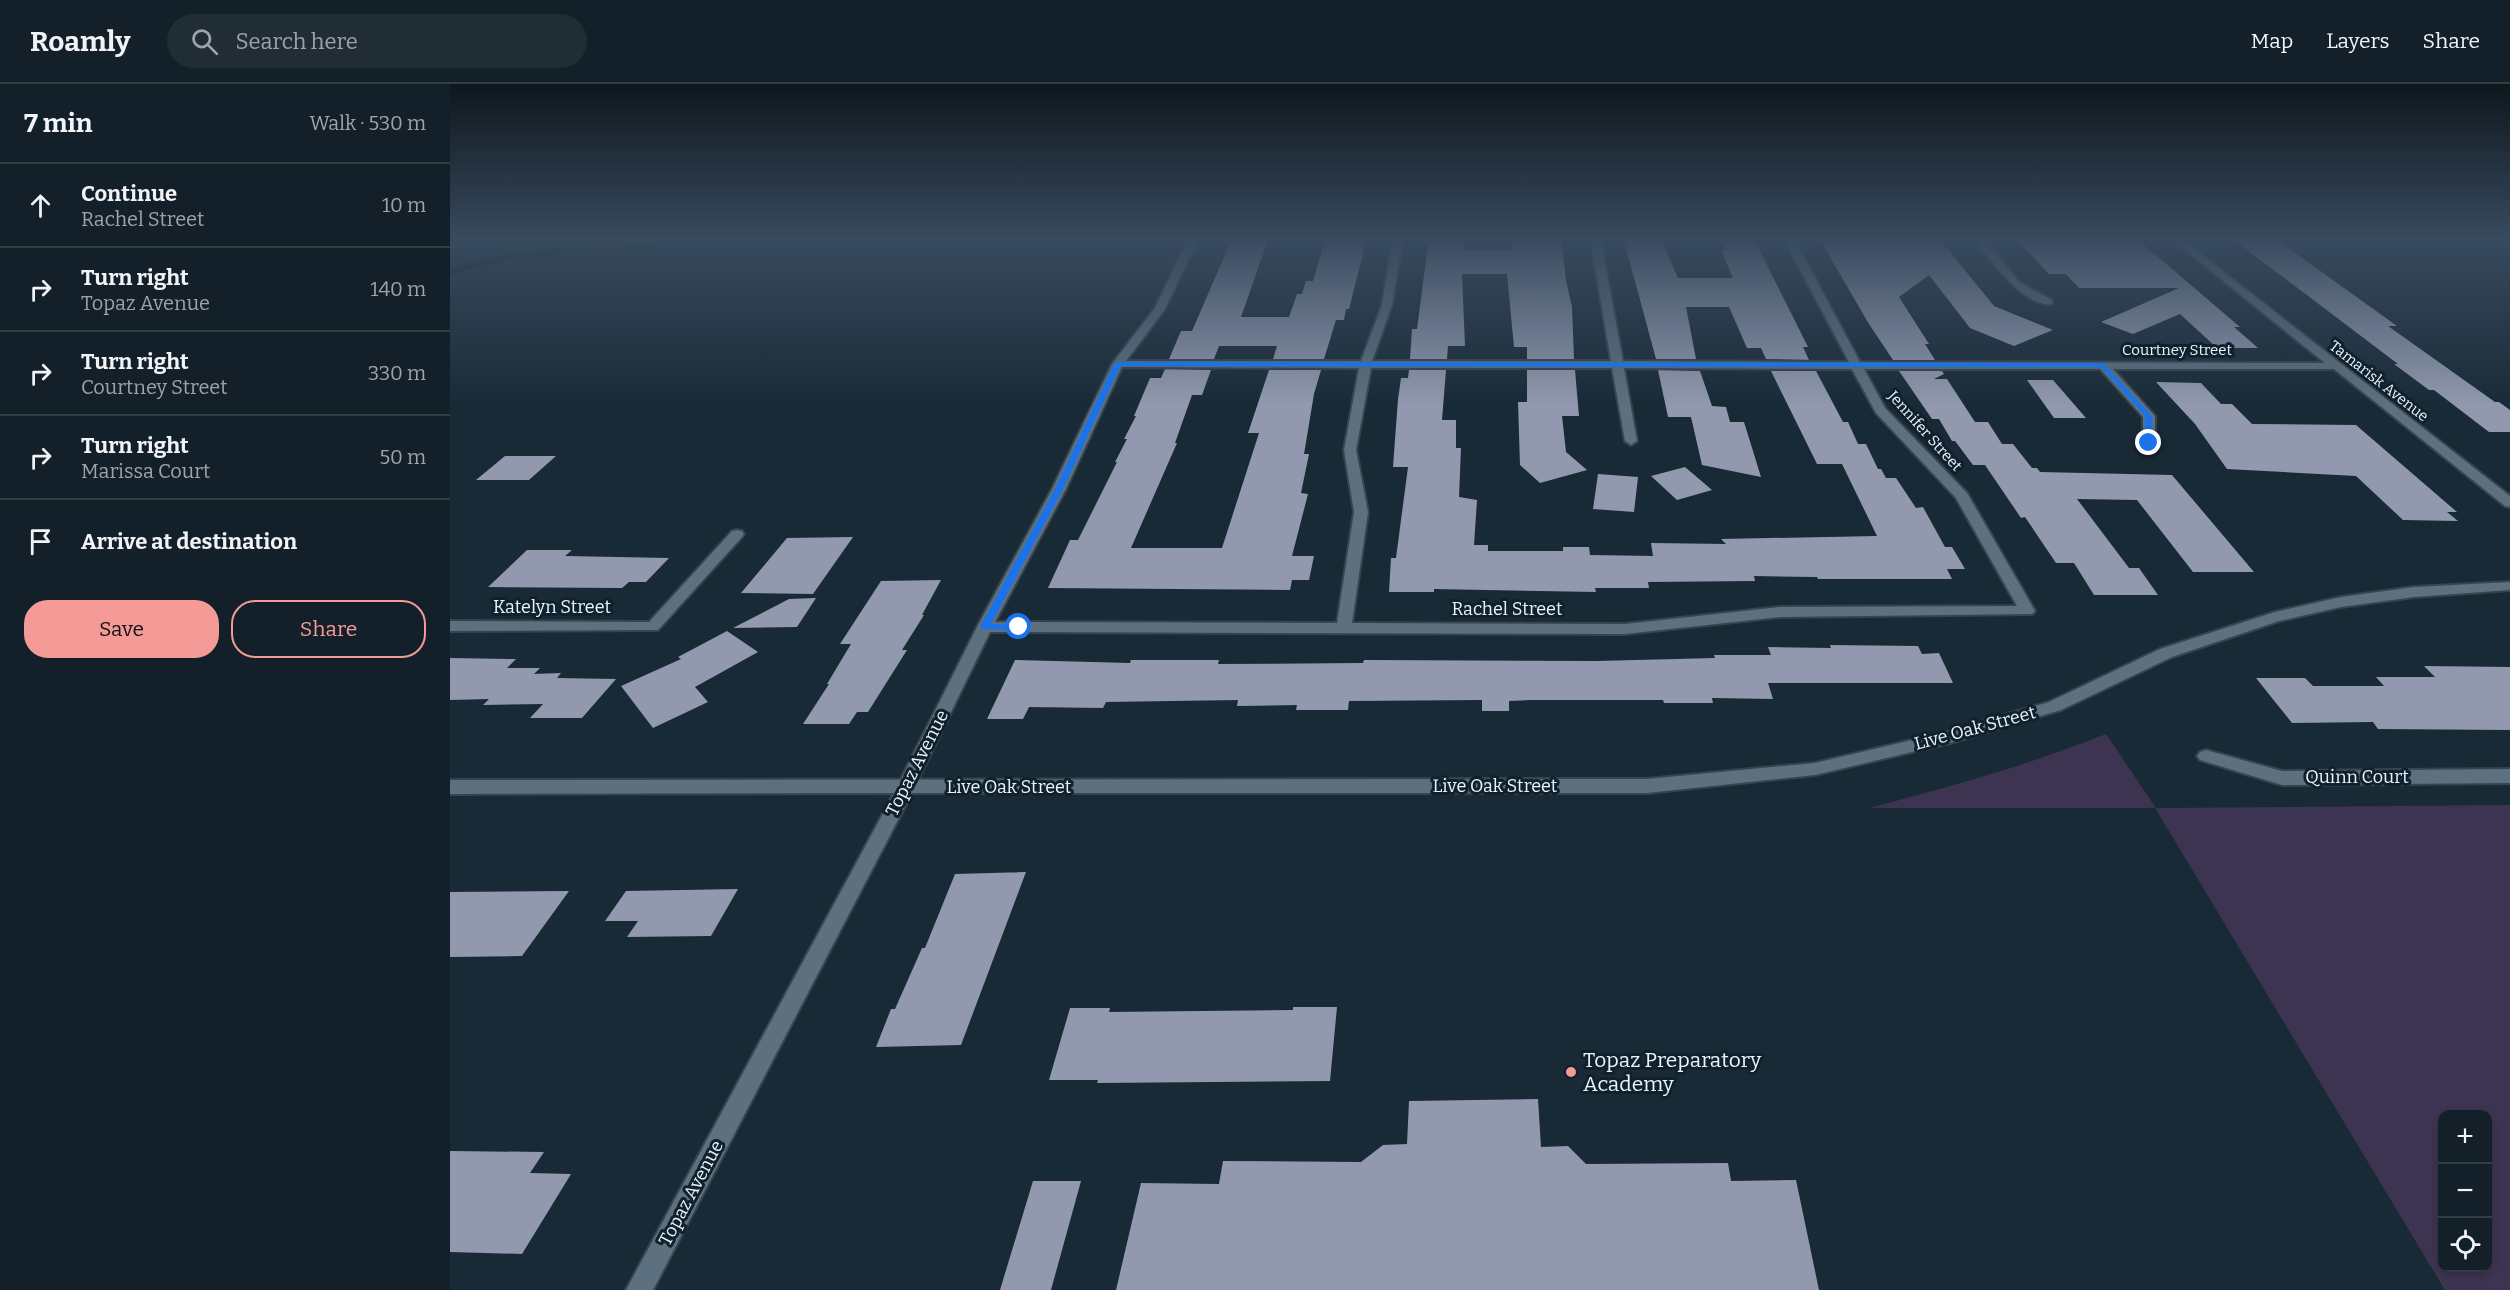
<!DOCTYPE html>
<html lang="en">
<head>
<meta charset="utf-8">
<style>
  :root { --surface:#132029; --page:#202d35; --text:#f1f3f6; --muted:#9da3a8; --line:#323e46; --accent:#f59b97 }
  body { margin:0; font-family:Bitter,serif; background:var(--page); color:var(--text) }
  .controls { position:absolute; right:18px; bottom:18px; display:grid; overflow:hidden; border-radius:12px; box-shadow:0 3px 9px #0003 }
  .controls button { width:54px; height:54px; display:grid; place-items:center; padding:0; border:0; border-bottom:2px solid var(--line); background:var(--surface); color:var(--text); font:30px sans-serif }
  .stop { position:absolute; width:18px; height:18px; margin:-14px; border:4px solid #1a73e8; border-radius:50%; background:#fff }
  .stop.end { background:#1a73e8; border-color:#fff; box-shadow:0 2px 6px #0008 }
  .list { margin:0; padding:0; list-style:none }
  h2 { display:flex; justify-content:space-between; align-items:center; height:78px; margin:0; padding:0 24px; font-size:26px }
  h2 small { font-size:20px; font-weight:400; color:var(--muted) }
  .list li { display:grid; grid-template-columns:39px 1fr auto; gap:18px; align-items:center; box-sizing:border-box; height:84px; padding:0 24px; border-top:2px solid var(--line) }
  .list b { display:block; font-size:22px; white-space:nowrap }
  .list p { margin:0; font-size:20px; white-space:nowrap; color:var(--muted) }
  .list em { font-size:20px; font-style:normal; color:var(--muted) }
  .actions { display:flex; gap:12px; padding:18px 24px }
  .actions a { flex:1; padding:14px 0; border:2px solid var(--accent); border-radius:24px; text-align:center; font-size:21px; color:var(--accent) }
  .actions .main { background:var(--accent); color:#111 }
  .icon { flex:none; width:33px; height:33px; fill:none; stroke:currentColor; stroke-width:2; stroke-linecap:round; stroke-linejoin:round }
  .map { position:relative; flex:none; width:2060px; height:1206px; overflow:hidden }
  header { display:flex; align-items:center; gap:36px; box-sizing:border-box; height:84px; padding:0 30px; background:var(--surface); border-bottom:2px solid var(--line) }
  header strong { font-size:28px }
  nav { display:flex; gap:33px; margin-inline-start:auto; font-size:21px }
  .search { width:420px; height:54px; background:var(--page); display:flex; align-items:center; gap:15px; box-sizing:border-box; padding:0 21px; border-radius:33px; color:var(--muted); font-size:22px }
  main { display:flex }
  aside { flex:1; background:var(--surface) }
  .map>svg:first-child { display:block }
</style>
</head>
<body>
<header>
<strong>Roamly</strong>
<div class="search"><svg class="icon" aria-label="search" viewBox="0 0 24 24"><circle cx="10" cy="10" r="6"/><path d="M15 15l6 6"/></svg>Search here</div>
<nav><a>Map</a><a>Layers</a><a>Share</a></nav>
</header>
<main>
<aside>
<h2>7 min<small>Walk · 530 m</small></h2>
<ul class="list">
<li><svg class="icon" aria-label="ahead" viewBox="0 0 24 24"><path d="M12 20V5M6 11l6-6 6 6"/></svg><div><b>Continue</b><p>Rachel Street</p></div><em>10 m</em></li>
<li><svg class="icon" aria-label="right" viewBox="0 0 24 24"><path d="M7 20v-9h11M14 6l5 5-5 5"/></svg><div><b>Turn right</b><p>Topaz Avenue</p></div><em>140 m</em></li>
<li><svg class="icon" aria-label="right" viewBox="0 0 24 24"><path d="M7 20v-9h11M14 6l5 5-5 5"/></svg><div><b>Turn right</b><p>Courtney Street</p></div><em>330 m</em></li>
<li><svg class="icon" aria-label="right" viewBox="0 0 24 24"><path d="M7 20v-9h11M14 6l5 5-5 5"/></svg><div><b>Turn right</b><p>Marissa Court</p></div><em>50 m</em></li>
<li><svg class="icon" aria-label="arrive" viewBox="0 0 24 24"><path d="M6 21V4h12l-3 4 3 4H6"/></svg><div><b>Arrive at destination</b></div></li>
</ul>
<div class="actions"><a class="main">Save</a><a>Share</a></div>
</aside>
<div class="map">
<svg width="2060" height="1206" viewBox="0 0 2060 1206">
  <rect width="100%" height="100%" fill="#192a37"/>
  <path fill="#3d3451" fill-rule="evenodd" d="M1656 650 1706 724 2060 721V1206H1995L1705 724H1419C1500 703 1578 681 1656 650ZM2038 1030V1184H1992V1030Z"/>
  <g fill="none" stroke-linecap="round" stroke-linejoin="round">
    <path stroke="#001917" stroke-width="6" d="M0 188C34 176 69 170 105 168 148 166 192 170 233 153"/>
  </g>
  <g fill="#9299af">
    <path d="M786 153H819L791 233H839L847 210H852L856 197H863L875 156H878L879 153H914L913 170 899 225H896L894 236H886L874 275H823L827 262H769L764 275H719L731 247H742L781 157H785Z"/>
    <path d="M979 153H1014V166H1062L1061 153H1111L1116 196 1122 223 1124 275H1077V263H1064L1057 190H1012L1015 262H998L997 275H960L962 245H967Z"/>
    <path d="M1173 153H1210L1228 194H1283L1271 166H1275L1270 153H1303L1358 263H1353L1359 276 1316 275 1311 264H1297L1279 223H1236L1246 275H1206Z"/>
    <path d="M1488 153 1544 222 1603 246 1564 262 1520 244 1479 191 1449 213 1479 260H1475L1485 276H1443L1419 240 1369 154Z"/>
    <path d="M1780 153H1823L1947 242H1938L2045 318H2049L2060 326V348H2039L1984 306H1979L1944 280H1948Z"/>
    <path d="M1565 154H1686L1790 243H1784L1808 264H1767L1730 230 1683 250 1651 238 1729 204H1629L1616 190H1599Z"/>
    <path d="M715 285 761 286 752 311H742L725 359H727L681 464H772L809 349H798L819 286H871L864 310 854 370H859L851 409 858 410 842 472H864L859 496H842L840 506 598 504 620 456H628L667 378H665L677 355H674L686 332H684L700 294H711Z"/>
    <path d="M959 286H996L992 336H1006V364H1011L1009 413 1027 416 1024 461H1038V467H1113V463H1139L1140 471 1203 472 1201 459 1276 460 1271 455 1427 452 1392 380H1367L1321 287H1366L1393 338H1398L1408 360H1416L1428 385H1431L1436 394H1446L1466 424 1473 423 1495 463H1502L1515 485H1497L1502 495H1368L1367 493 1304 492 1305 497 1198 498 1199 504H1145L1146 508 984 505V508H939L941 474H946L958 383H943L948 315 951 294H958Z"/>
    <path d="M1077 286H1125L1129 332H1112L1116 368 1137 386 1090 399 1070 381 1068 318H1077Z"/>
    <path d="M1208 286 1250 287 1262 322 1276 323 1280 338H1294L1311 393 1252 381 1241 333H1218Z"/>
    <path d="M1449 287H1492L1494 290 1484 295H1497L1525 338H1538L1552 360H1563L1582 384H1587L1590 388 1722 391 1804 488H1743L1687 416 1627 415 1679 484H1689L1708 511H1644L1624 479H1606L1575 433 1571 434 1535 381H1523L1505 357H1502L1489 335H1482Z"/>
    <path d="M1577 296H1603L1636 334H1604Z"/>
    <path d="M1706 298 1751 299 1771 320H1782L1802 340 1906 341 2007 428H1997L2008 437 1953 436 1906 392 1777 385 1745 340Z"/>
    <path d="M55 372H106L79 396H26Z"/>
    <path d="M1235 383 1262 406 1227 416 1201 392Z"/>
    <path d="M1148 390 1188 393 1184 428 1143 425Z"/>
    <path d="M403 453 363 510 291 509 337 454Z"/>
    <path d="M77 466H122L115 472 219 474 196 498H179L172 504 38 503Z"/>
    <path d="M491 496 472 531H474L452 566H457L418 628H407L399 640H353L379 600H377L401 560H390L431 497Z"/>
    <path d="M366 514 347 543 283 544 339 515Z"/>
    <path d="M277 547 308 568 245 603 258 618 203 644 171 602 231 575 228 573Z"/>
    <path d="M1380 561 1468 562 1472 570 1489 569 1503 599H1318L1323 615 1262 614 1263 619H1214L1213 616H1082L1059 617V627H1032V616L899 617 898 626H846L847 621 787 622 788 616 656 618 653 624 579 623 573 635H537L565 576 680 579 681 576H769L768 580 913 579 914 576 1147 577 1265 574 1264 571H1321L1318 563 1381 564Z"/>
    <path d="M0 574 66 575 57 584H90L84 590 111 589 107 594 166 595 132 634H80L93 620 33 621 39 615 0 616Z"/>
    <path d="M1974 582 2060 583V646L1928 645 1923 638 1842 639 1806 594H1855L1863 602H1934L1926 593H1985Z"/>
    <path d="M576 788 511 961 426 963 441 925H445L472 864H475L505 790Z"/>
    <path d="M288 805 261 852 177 853 188 837H155L176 807Z"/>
    <path d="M119 807 72 872 0 873V808Z"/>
    <path d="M843 923H887L880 997 647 999 648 996H599L620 924H660L659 928 843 926Z"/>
    <path d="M1088 1015 1091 1063 1118 1062 1136 1080 1278 1079 1281 1097 1346 1096 1369 1206H666L691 1099 769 1100 773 1077 911 1078 933 1061 957 1060 959 1017Z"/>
    <path d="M0 1067 94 1068 80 1089 121 1090 72 1170 0 1168Z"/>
    <path d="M583 1097H631L601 1206H550Z"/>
  </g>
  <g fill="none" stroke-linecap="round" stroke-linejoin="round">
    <g stroke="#36444f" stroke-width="4">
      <g id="minor">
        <path d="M739 153H749L715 225 676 277H911L932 221 943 153H953L942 221 922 277H1161L1140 153H1150L1173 277 1399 278 1333 153H1343L1410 278 1875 279 1719 153H1729L2060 412V423L2055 422 1884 285H1663L1705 332V359L1699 363 1693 359V333L1650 285H1414L1435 324 1517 409 1585 527 1582 530 1330 533 1175 550 540 548 462 708 456 710 450 708 447 703 527 543 602 405 662 280 705 224ZM672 283 909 284 894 366 904 428 887 539 545 538 616 405ZM921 284H1162L1175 357 1181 361 1187 357 1174 284 1402 285 1426 329 1506 414 1567 522 1330 523 1175 540 902 539 918 428 906 366Z"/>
        <path d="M1523 153H1532L1569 198 1602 216V220C1574 224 1538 173 1523 153Z"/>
        <path d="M287 446 292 447 294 450 292 453 208 546 0 547V537L199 538 282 447Z"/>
        <path d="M1756 666 1832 687 2060 685V699L1832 701 1750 676 1747 672 1750 668Z"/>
      </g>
    </g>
    <g stroke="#36444f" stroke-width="4">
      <path id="tertiary" d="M2060 498V506L1964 513 1891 523 1829 537 1722 573 1611 626 1500 659 1365 691 1197 709H462L203 1206H176L444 709 0 710V696L1197 695 1365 679 1500 647 1599 618 1710 565 1825 528 1891 513 1964 503Z"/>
    </g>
    <use href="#minor" fill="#5d707f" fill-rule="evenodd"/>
    <use href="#tertiary" fill="#5d707f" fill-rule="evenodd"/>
  </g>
  <linearGradient id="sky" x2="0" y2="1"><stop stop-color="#0e171e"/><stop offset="0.48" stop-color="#384a5e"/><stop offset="1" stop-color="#384a5e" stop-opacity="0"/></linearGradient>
  <rect width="2060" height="322" fill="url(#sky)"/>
  <path fill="#1a73e8" d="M668 278 1653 279 1702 332V359L1699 361 1695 359V332L1651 283 670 282 613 405 541 540H569L573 543 569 546 531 545 530 543 605 405 664 280Z"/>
  <circle fill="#f59b97" stroke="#10212d" stroke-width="2" cx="1121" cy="988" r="6"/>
  <g text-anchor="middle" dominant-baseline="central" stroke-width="6" stroke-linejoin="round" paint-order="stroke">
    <g font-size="15" fill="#e9f3fc" stroke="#10212d">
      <text x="1727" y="266">Courtney Street</text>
      <text transform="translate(1929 297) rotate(38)">Tamarisk Avenue</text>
      <text transform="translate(1475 347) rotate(48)">Jennifer Street</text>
    </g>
    <g font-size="18" fill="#e9f3fc" stroke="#10212d">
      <text x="102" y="523">Katelyn Street</text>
      <text x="1057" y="525">Rachel Street</text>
      <text transform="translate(1525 644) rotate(-15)">Live Oak Street</text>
      <text transform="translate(467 679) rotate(-63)">Topaz Avenue</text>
      <text x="1907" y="693">Quinn Court</text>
      <text x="1045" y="702">Live Oak Street</text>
      <text x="559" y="703">Live Oak Street</text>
      <text transform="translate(241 1109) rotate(-62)">Topaz Avenue</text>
    </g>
    <g font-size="21" fill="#e9f3fc" stroke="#10212d" text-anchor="start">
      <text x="1133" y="976">Topaz Preparatory<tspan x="1133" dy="24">Academy</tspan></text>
    </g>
  </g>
</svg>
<div class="controls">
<button>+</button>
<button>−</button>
<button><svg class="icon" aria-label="locate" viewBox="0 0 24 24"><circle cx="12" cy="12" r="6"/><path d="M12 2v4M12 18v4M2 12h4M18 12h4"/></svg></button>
</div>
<div class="stop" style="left:569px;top:543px"></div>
<div class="stop end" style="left:1699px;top:359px"></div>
</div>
</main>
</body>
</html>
